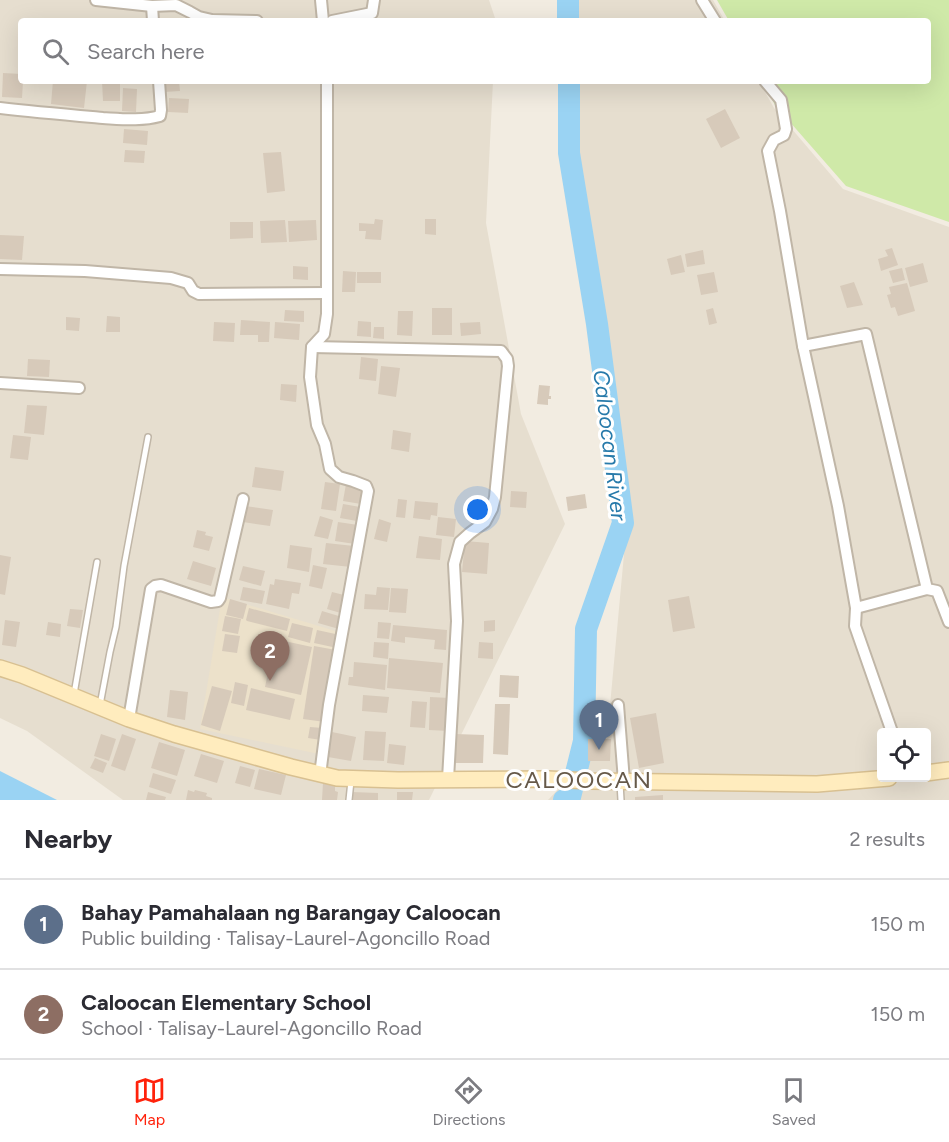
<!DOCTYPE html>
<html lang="en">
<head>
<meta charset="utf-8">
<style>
  :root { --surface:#fff; --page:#f7f7f7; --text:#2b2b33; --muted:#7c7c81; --line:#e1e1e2; --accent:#ff220b }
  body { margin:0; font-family:Figtree,sans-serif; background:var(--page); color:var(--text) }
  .controls { position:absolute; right:18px; bottom:18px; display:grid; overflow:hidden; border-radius:6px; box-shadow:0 6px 24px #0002 }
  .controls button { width:54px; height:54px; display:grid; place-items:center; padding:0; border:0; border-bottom:2px solid var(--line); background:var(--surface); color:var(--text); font:30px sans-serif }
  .you { position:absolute; left:478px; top:510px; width:21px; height:21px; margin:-15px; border:4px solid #fff; border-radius:50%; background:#1a73e8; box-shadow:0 0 0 9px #1a73e833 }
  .badge { display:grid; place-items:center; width:39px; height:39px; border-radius:50%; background:var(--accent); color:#fff; font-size:20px; font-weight:700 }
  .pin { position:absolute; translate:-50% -50px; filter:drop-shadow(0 2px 3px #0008) }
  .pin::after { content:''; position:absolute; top:32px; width:21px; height:18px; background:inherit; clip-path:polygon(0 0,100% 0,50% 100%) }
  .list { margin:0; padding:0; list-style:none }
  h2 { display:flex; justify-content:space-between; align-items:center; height:78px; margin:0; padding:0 24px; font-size:26px }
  h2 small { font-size:20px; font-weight:400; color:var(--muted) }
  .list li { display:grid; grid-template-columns:39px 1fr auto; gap:18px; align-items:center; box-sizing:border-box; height:90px; padding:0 24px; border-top:2px solid var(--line) }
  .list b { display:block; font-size:22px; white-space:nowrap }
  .list p { margin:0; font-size:20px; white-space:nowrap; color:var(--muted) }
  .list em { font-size:20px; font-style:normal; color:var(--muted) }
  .icon { flex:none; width:33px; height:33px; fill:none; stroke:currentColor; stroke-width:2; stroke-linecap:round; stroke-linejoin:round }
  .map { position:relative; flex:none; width:949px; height:800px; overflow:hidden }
  .search { position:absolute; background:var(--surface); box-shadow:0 6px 24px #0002; left:18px; right:18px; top:18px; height:66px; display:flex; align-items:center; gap:15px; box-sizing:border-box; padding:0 21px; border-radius:6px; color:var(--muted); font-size:22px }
  .sheet { height:258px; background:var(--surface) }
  nav { display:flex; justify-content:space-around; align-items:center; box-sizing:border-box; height:84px; border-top:2px solid var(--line); background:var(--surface); font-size:16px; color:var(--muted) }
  nav a { display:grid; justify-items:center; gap:3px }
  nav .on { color:var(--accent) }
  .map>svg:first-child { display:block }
</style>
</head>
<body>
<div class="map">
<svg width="949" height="800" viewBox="0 0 949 800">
  <rect width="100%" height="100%" fill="#f2ece1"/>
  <g fill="#e6decf" fill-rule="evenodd">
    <path d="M0 0H489L496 21H21V81H493L486 223 521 414 565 524 429 800H123L27 731 0 718Z"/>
    <path d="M572 0H713L725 21H572Z"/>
    <path d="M573 81H759L774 108 843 189 949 227V800H548L607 738 627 522 595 273 574 153ZM882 732H926V778H882Z"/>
  </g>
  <path fill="#ece1ca" d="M222 597 342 633 319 754 200 729Z"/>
  <path fill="#cfe9a8" d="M717 0H949V222L846 186 775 105 762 81H928V21H729Z"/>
  <path fill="#9ad3f3" d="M0 771 57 800H0Z"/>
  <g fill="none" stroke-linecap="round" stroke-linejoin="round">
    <g stroke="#9ad3f3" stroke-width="22">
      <path d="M568 0V21"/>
      <path d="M564 800 570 797 584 741 586 629 623 523 597 324 569 153V81"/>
    </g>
  </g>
  <g fill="#d7caba">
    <path d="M3 73 21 74V81H23L22 98 2 97Z"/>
    <path d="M53 81H87L84 108 51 104Z"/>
    <path d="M102 81H120V101H103Z"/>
    <path d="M164 81H179L180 91 164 92Z"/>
    <path d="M123 88 137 89 136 112 122 111Z"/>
    <path d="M169 98 189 99 188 113 168 112Z"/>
    <path d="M725 109 740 138 721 148 706 119Z"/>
    <path d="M124 129 148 131 147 145 123 143Z"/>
    <path d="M125 150 145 151 144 163 124 162Z"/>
    <path d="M281 152 285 191 267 193 263 153Z"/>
    <path d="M375 219 383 220 381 240 365 239 366 231H359V223L374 224Z"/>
    <path d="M425 219H436V235L425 234Z"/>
    <path d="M285 220 287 242 261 243 260 221Z"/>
    <path d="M316 220 317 240 289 242 288 221Z"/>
    <path d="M230 222H253V238L230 239Z"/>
    <path d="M0 235 24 236 22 260 0 259Z"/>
    <path d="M892 248 898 265 881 271 878 259 888 256 885 250Z"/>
    <path d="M703 250 705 264 687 267 685 254Z"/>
    <path d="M681 255 685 272 671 275 667 259Z"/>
    <path d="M923 263 928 282 910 287 905 268Z"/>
    <path d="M293 266 308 267V280L293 279Z"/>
    <path d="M902 268 905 280 893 283 889 271Z"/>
    <path d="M343 271 356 272 355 292H342Z"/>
    <rect x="357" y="272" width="24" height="11"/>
    <path d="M714 272 718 292 701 295 697 275Z"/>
    <path d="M854 282 863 305 847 308 840 286Z"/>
    <path d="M907 283 915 311 898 316 895 307 891 308 887 295 891 294 889 287Z"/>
    <rect x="432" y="308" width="20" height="27"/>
    <path d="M713 308 717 323 709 325 706 310Z"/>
    <path d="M285 310 304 311V322L284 321Z"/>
    <path d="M398 311H413L412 336 397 335Z"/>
    <path d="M107 316 120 317V332H106Z"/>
    <path d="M66 317 80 318 79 331 66 330Z"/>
    <path d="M241 320 270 322 269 342H258V335H240Z"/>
    <path d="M358 321 371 322V337L357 336Z"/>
    <path d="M214 322 235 323 234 342 213 341Z"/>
    <path d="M275 322 300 324 299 340 274 338Z"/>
    <path d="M480 322 481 334 461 336 460 323Z"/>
    <path d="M374 327H384V339L373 338Z"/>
    <path d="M361 357 378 359 376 381 359 379Z"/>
    <path d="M28 359 50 360 49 377 27 376Z"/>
    <path d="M381 366 400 368 396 397 378 394Z"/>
    <path d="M281 384 297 385 296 402 280 400Z"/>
    <path d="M539 385 550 386 549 396H551V399H548V405L537 404Z"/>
    <path d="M27 405 47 406 44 435 24 433Z"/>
    <path d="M393 430 411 433 409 452 391 449Z"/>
    <path d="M13 435 31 437 28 460 10 458Z"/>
    <path d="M255 467 284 471 281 491 252 487Z"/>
    <path d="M325 482 340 484 336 511 321 509Z"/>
    <path d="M346 484 358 488 366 496 361 504 343 501Z"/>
    <path d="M511 491 527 492 526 508 510 507Z"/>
    <path d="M585 494 587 508 568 511 566 497Z"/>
    <path d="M398 499 407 500 405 518 396 517Z"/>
    <path d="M415 501 438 503 437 516 431 515 430 520 413 518Z"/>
    <path d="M343 504 360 507 357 521 340 518Z"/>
    <path d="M245 506 273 510 270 526 243 522Z"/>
    <path d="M320 516 333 520 328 539 314 536Z"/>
    <path d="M438 517 456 519 454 537 436 535Z"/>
    <path d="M379 519 391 523 387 542 374 539Z"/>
    <path d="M338 522 358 525 355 544 335 541Z"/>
    <path d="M197 530 206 532 205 535 213 537 209 551 193 547Z"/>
    <path d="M419 536 442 539 440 560 416 558Z"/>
    <path d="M465 541 489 543 487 574 462 572Z"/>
    <path d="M326 543 354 546 351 567 323 564Z"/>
    <path d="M290 545 312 548 309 572 287 568Z"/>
    <path d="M0 555 11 557 5 595 0 594Z"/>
    <path d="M193 561 216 568 211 586 187 579Z"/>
    <path d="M313 565 327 568 322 589 309 586Z"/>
    <path d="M243 566 265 571 261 586 239 580Z"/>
    <path d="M275 579 301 583 299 594 292 593 289 609 266 604 270 584 274 585Z"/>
    <path d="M243 587 265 591 262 604 240 600Z"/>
    <path d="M377 587 390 588 388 610 364 609 365 594 376 595Z"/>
    <path d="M391 588 408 589 406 613 389 612Z"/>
    <path d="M332 592 348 596 344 614 327 609Z"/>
    <path d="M689 596 695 628 673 632 668 600Z"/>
    <path d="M230 599 247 604 243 619 226 615Z"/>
    <path d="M249 608 290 619 287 631 247 621 246 620Z"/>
    <path d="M70 609 83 610 80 628 67 626Z"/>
    <path d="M322 611 342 617 339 629 318 623Z"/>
    <path d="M225 616 241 619 238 634 222 631Z"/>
    <path d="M5 620 20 622 16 647 2 645Z"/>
    <path d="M495 620V631L484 632V621Z"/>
    <path d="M48 622 61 624 60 637 46 635Z"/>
    <path d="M378 622 391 623 389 639 377 638Z"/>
    <path d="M292 623 313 628 310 643 288 637Z"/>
    <path d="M393 625 447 630 446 650 434 649 435 640 405 637V643L391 641Z"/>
    <path d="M317 630 340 635 337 648 314 643Z"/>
    <path d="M225 634 240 636 237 653 222 651Z"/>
    <path d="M275 639 312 647 301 695 265 687Z"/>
    <path d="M374 642 389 643 388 659 373 657Z"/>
    <path d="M479 642 493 643V659L478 658Z"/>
    <path d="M314 646 336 650 325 722 303 719Z"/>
    <path d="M389 658 443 663 440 693 387 688Z"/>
    <path d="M354 662 387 665 385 690 348 685 349 677H353Z"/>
    <path d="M500 675 519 676 518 698 499 697Z"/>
    <path d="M235 682 248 685 244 706 231 703Z"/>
    <path d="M212 686 232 691 220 731 201 725Z"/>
    <path d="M251 688 295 699 290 720 246 710Z"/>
    <path d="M170 690 188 692 185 720 167 717Z"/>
    <path d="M363 695 389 697 387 713 362 711Z"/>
    <path d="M430 697 450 698 449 731 429 730Z"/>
    <path d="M412 701 427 702 425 728 410 727Z"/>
    <path d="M495 704H510L508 755 493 754Z"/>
    <path d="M656 713 664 763 639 768 630 718Z"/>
    <path d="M310 727 323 728 321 740 308 738Z"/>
    <path d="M365 731 386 732 384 761 363 760Z"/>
    <path d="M332 732 356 737 351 761 328 757Z"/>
    <path d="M101 734 116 739 109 761 94 756Z"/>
    <path d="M122 734 136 739 125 771 111 766Z"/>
    <path d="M455 734 484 735 483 763H454Z"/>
    <path d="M588 739H611L610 761H588Z"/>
    <path d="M159 742 185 750 177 776 151 768Z"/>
    <path d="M389 744 406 746 404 765 387 763Z"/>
    <path d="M201 754 224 761 217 783 194 776Z"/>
    <path d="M95 758 107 763 103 773 90 768Z"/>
    <path d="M240 766 255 770 250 787 235 783Z"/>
    <path d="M259 769 286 775 281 795 254 789Z"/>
    <path d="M153 773 176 780 171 794 149 787Z"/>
    <path d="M323 783 335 784V791L338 792 337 800H322Z"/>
    <path d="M188 790 194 792 195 790 207 793 206 796 212 798V800H186Z"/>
    <path d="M148 792 166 797 165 800H146Z"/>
    <path d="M352 792 378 793V800H351Z"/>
    <path d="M397 792H413L412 800H397Z"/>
    <path d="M663 795V800H635V797Z"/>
  </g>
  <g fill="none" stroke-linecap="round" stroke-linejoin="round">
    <g stroke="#c0b6a7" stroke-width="8">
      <g id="service">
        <path d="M74 694 97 562"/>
        <path d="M100 705 110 652 116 627 124 566 148 437"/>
        <path d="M620 783 621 800"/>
        <path d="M349 800 351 781"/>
      </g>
    </g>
    <g stroke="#c0b6a7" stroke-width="14">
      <g id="minor">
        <path d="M96 0 152 6 176 5 190 12 199 17 212 20 257 21"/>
        <path d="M321 0 323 21"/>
        <path d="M702 0 715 21"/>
        <path d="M152 6 153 21"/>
        <path d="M332 21 372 13 374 0"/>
        <path d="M765 81 781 100 786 129 784 135 774 140 768 151 780 211 803 346 838 506 856 608 855 626 892 732"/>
        <path d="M0 108C34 112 69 115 103 118 122 119 142 121 160 116L161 110 159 81"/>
        <path d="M0 269 85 271 171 278 188 283 193 291 199 294 327 293"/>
        <path d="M803 346 866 334 927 589 937 591 949 622"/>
        <path d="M312 347 501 351 507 359 508 366 495 497 492 509 485 522 470 533 460 542 454 564 457 621 448 779"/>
        <path d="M0 383 79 388"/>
        <path d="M856 608 927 589"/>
        <path d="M618 705 624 781"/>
        <path d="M129 719 151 589 155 586 161 585 211 602 218 601 220 598 243 499"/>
        <path d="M320 775 329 705 368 491 366 486 353 481 339 477 330 469 325 444 317 425 310 377 312 347 324 334 327 314V81"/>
      </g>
    </g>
    <g stroke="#d8c091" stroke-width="18">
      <g id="secondary">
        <path d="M0 668 22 675 129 719 174 734 291 767 337 778 398 780 548 779 591 781 817 784 889 778"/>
        <path d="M926 773 949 770"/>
      </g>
    </g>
    <use href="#service" stroke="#fff" stroke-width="5"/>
    <use href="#minor" stroke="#fff" stroke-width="10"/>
    <use href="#secondary" stroke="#ffecbe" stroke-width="15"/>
  </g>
  <g text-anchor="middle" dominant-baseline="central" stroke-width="6" stroke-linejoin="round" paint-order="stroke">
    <g font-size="22" font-style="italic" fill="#277aaa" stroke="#fff">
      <text transform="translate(610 445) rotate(83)">Caloocan River</text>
    </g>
    <g font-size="24" letter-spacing="1.5" fill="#665949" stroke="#fff">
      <text x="579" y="779">CALOOCAN</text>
    </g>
  </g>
</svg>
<div class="controls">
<button><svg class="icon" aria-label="locate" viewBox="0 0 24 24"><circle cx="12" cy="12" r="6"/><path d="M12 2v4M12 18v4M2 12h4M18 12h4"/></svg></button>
</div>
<div class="you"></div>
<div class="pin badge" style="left:599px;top:750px;background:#5c6f8a">1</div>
<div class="pin badge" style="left:270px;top:681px;background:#8d6e63">2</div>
<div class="search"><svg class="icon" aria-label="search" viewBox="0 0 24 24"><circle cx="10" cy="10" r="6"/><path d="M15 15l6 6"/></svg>Search here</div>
</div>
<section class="sheet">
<h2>Nearby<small>2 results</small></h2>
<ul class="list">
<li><span class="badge" style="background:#5c6f8a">1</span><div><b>Bahay Pamahalaan ng Barangay Caloocan</b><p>Public building · Talisay-Laurel-Agoncillo Road</p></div><em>150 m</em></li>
<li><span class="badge" style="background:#8d6e63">2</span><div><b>Caloocan Elementary School</b><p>School · Talisay-Laurel-Agoncillo Road</p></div><em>150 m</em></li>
</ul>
</section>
<nav>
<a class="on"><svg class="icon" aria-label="map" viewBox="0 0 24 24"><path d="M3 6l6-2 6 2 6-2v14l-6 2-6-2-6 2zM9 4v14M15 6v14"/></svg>Map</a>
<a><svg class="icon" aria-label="directions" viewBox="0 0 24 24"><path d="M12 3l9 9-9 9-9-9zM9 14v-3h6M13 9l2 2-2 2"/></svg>Directions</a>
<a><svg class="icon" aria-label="saved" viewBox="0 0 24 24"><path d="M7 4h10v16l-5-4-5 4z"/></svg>Saved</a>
</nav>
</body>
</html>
